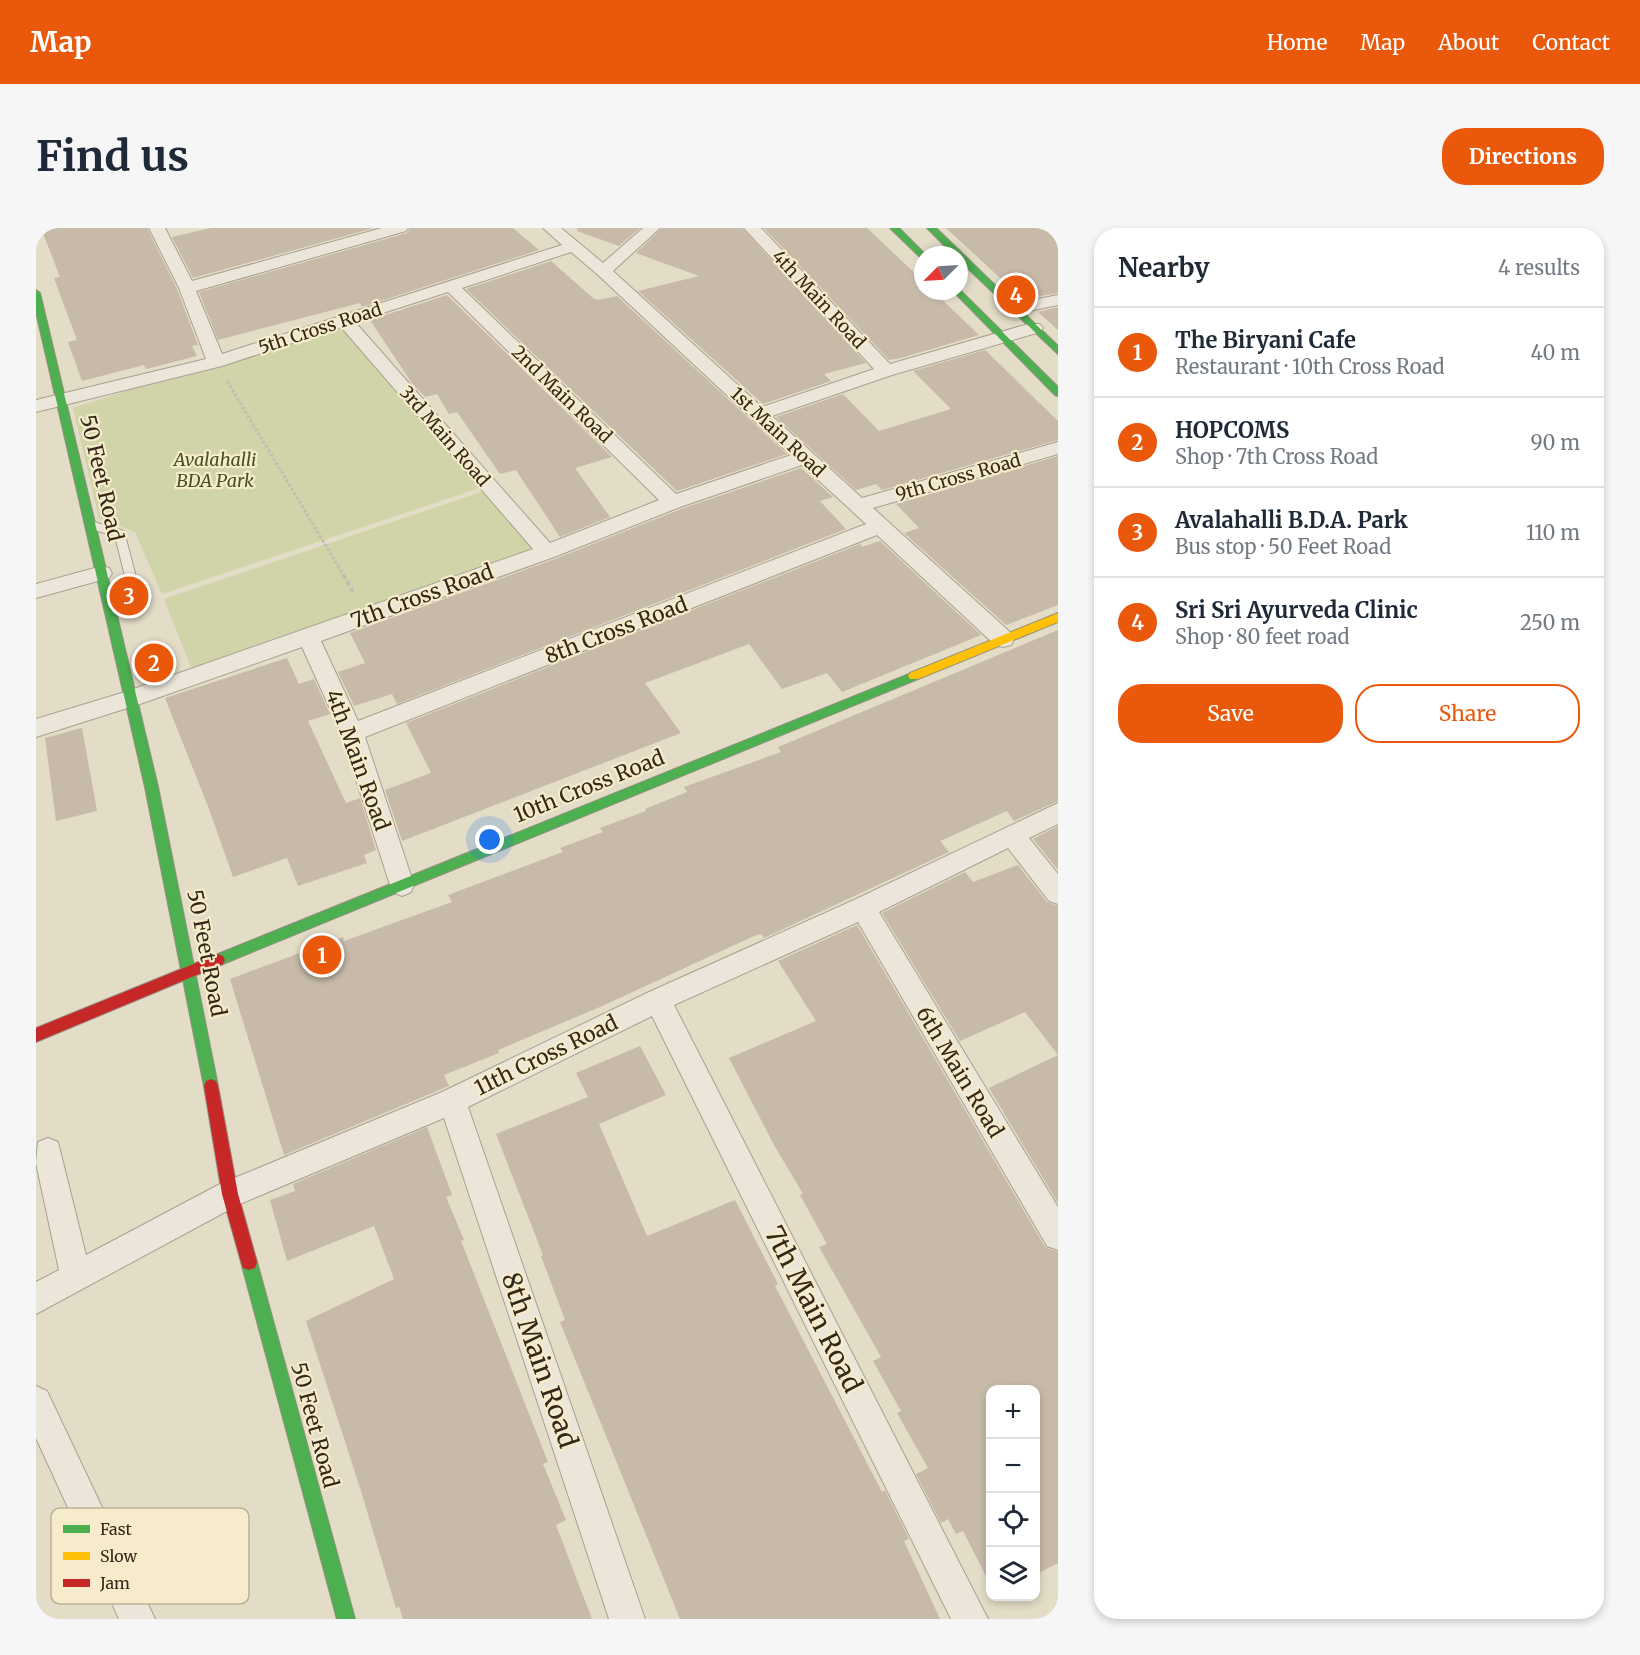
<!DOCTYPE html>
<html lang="en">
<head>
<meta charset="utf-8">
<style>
  :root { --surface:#fff; --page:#f6f6f7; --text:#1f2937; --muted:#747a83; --line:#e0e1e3; --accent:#ea580c }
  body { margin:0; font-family:Merriweather,serif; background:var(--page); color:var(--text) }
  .controls { position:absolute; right:18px; bottom:18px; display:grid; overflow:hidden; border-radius:12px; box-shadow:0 3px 9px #0003 }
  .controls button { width:54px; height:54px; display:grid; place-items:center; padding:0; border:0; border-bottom:2px solid var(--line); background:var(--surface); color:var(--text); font:30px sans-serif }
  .compass { position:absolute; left:878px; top:18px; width:54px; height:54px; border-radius:50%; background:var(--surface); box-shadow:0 3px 9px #0003; rotate:246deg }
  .you { position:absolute; left:454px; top:612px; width:21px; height:21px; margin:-15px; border:4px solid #fff; border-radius:50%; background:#1a73e8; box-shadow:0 0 0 9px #1a73e833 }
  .badge { display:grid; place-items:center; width:39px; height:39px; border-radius:50%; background:var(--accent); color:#fff; font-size:20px; font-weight:700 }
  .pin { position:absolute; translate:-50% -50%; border:3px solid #fff; box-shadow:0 2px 6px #0006 }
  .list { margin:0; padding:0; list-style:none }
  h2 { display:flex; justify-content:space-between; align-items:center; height:78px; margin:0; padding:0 24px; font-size:26px }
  h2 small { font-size:20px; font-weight:400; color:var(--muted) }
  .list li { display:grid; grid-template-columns:39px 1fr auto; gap:18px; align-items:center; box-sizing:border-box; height:90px; padding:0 24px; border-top:2px solid var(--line) }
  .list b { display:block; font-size:22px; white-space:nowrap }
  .list p { margin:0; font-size:20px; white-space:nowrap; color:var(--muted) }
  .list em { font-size:20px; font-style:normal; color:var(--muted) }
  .actions { display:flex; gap:12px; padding:18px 24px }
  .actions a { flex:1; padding:14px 0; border:2px solid var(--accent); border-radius:24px; text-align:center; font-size:21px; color:var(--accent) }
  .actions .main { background:var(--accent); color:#fff }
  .icon { flex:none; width:33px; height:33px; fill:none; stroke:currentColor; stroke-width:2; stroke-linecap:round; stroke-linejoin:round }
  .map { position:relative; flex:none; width:1022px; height:1391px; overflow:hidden; border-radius:24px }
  header { display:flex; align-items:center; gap:36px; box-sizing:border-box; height:84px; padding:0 30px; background:var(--accent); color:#fff }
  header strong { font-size:28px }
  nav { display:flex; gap:33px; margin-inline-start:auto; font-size:21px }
  .intro { display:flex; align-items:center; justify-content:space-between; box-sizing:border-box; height:144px; padding:0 36px }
  h1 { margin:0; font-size:42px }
  .button { padding:15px 27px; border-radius:24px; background:var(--accent); color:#fff; font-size:21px; font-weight:700 }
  main { display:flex; gap:36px; padding:0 36px }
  aside { flex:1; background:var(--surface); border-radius:24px; box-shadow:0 3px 9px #0003 }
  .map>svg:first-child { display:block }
</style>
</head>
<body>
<header>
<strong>Map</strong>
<nav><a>Home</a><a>Map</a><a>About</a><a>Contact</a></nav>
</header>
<div class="intro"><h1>Find us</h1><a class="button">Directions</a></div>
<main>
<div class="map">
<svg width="1022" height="1391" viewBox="0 0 1022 1391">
  <rect width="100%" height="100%" fill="#e3dcc7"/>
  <g fill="#d1d4a8">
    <path d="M306 94 446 259 126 366 99 304 63 290 37 180Z"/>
    <path d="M448 263 500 321 156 442 128 371Z"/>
  </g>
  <g fill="#c7baa8">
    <path d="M5 0H111L141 61 162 117 156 118 161 128 110 141 108 137 46 153 32 114 41 112 18 50 24 49Z"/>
    <path d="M175 0H338L157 50 136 9Z"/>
    <path d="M374 0H477L503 22 326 79 324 75 182 112 163 64 371 5Z"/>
    <path d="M542 0H604L583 18 541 3Z"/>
    <path d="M626 0H706L830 135 788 146 795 153 727 176 602 63 663 48 600 25Z"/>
    <path d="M728 0H831L887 53V63H897L943 107 865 130 853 132Z"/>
    <path d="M910 0H1022V65L987 71Z"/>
    <path d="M515 33 558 71 562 72 581 68 751 226 641 263 430 61Z"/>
    <path d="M411 67 576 229 539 240 574 289 524 309 480 242 464 246 421 184 413 186 401 166 389 169 375 154 334 92Z"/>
    <path d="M1022 79V102L1002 84Z"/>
    <path d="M949 122 1022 193V212L846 262 840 256 820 262 740 189 807 166 843 203 915 181 877 143Z"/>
    <path d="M1022 228V377L970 397 868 305 883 300 860 276Z"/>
    <path d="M765 240 797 269 784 273 810 301 361 476 356 466 318 478 302 444 329 435 314 405 519 331 645 281Z"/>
    <path d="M844 313 945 407 806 464 791 445 746 461 713 416 609 455 645 505 366 613 349 562 395 545 370 495 824 316 826 319Z"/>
    <path d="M1022 402V573L978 593 971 583 904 613 913 624 728 710 725 706 718 708 564 779 462 822 463 825 408 847 413 858 248 927 194 751 307 709 308 713 416 674 412 667 527 624 524 620 567 604 564 600 610 583 609 581 651 564 648 559 745 524 742 519Z"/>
    <path d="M251 430 263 456 278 451 294 486 272 493 310 575 324 570 340 622 328 627 331 635 262 658 251 630 197 649 173 581 129 470Z"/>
    <path d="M46 500 61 583 20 593 9 510Z"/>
    <path d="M1022 598V642L997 611Z"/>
    <path d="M982 637 1011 674 1022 678V975L953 860 1022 827 989 784 924 813 846 685 929 644 937 654Z"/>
    <path d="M821 697 1009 1019 1022 1024V1335L999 1347V1161H954V1356L927 1303 920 1306 912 1291 905 1295 880 1246 892 1240 861 1185 865 1183 837 1133 845 1129 783 1019 791 1016 764 967 767 966 738 917 693 830 780 793 742 733Z"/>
    <path d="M604 818 630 867 563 896 611 1008 699 972 742 1056 739 1058 846 1264 849 1262 873 1311 868 1313 904 1391H644L524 1094 529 1092 505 1028 507 1027 460 906 552 869 540 845Z"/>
    <path d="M391 899 416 967 410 969 428 1012 425 1013 512 1234 507 1236 530 1292 520 1297 556 1391H367L363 1378 360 1380 325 1263 270 1093 358 1051 338 998 251 1033 234 972 259 963 257 956Z"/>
  </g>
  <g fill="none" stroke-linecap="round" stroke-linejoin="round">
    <g stroke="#a8a091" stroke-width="2">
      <path id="lane" d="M55 293 88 303 100 349 72 371 68 370V364L89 348 79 308 51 300V294Z"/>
    </g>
    <g stroke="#a8a091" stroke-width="2">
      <g id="street">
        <path d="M113 0H129L156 53 346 0H372L370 3 160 63 186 126 526 17 507 0H525L567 35 607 0H624L577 43 726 179 838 141 708 0H725L854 136 992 96H1004L1007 100 1004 104 856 147 736 188 826 270 1022 214V226L837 280 975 405 978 411 975 417 967 419 959 417 841 307 329 509 378 657 375 664 366 668 357 664 354 657 305 505 266 419 104 476 0 509V491L89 464 497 321 305 99 186 138 0 184V172L170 131 143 60ZM535 24 561 46 755 227 640 266 426 60ZM412 64 623 272 514 315 319 94ZM766 237 830 296 322 493 285 413 518 329 644 279Z"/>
        <path d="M1022 67V77L979 86 973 85 971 81 973 77Z"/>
        <path d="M66 338 73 340 76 345 73 350 0 370V356Z"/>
        <path d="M1022 575V596L993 610 1022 646V676L1013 673 972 620 843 684 1022 979V1022L1011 1018 822 694 638 777 952 1391H915L616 788 432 879 609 1391H573L408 890 204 976 0 1086V1054L23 1042 0 935 2 914 12 910 22 914 50 1027 184 956 406 864 613 764 818 672Z"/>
        <path d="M0 1158 11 1163 119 1391H83L0 1210Z"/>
      </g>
    </g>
    <g stroke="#979081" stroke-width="2">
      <g id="fast">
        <path d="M854 0H863L890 27H887V32Z"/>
        <path d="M891 0H900L1022 118V126L923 32V27H918Z"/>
        <path d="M923 61 1022 159V168L1019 167 917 63H923Z"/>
        <path d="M0 62 4 65 122 559 182 858 180 863 175 865 170 863 168 858 109 559 0 84Z"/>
        <path d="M878 444 884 448 882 451 187 736 182 738 177 736 175 732 177 728Z"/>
        <path d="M213 1026 219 1028 221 1034 319 1391H301L205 1034 207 1028Z"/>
      </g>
    </g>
    <g stroke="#979081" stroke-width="2">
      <path id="slow" d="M1022 385V394L882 451H874L872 448 874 445Z"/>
    </g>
    <g stroke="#979081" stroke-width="2">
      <g id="jam">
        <path d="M182 726 187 728 189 732 187 736 0 814V800Z"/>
        <path d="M175 851 180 853 182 858 202 966 221 1034 219 1040 213 1042 207 1040 205 1034 186 966 168 858 170 853Z"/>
      </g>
    </g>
    <path stroke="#c3bdb1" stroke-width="3" stroke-dasharray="3 2" stroke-linecap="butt" d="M191 153 308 348"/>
    <path stroke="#c3bdb1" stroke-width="4" stroke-dasharray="4.5 3" stroke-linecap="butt" d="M307 347 318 365"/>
    <use href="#lane" fill="#ebe6d9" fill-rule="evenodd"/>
    <use href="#street" fill="#ebe6d9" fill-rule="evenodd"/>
    <use href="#fast" fill="#4caf50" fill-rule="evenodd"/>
    <use href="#slow" fill="#ffc107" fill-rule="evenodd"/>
    <use href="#jam" fill="#c62828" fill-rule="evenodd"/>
  </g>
  <g text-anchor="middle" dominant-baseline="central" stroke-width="4.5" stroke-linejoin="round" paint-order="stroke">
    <g font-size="18" fill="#35281a" stroke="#f6eccb">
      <text transform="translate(783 71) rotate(47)">4th Main Road</text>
      <text transform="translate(284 100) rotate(-18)">5th Cross Road</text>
      <text transform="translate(526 166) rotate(44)">2nd Main Road</text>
      <text transform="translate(742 204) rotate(43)">1st Main Road</text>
      <text transform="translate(409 208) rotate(49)">3rd Main Road</text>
      <text transform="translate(922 249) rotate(-16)">9th Cross Road</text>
    </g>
    <g font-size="18" font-style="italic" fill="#435220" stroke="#f6eccb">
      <text x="179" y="231">Avalahalli<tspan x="179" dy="21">BDA Park</tspan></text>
    </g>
    <g font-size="21" fill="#35281a" stroke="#f6eccb">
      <text transform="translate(66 250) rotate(77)">50 Feet Road</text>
      <text transform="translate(386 368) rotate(-20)">7th Cross Road</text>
      <text transform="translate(580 402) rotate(-21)">8th Cross Road</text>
      <text transform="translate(322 532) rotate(70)">4th Main Road</text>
      <text transform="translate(553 558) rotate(-22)">10th Cross Road</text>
      <text transform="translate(171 725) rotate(79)">50 Feet Road</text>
      <text transform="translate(510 827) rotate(-26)">11th Cross Road</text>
      <text transform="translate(924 844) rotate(59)">6th Main Road</text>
      <text transform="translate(279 1197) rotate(75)">50 Feet Road</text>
    </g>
    <g font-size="26" fill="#35281a" stroke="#f6eccb">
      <text transform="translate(778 1081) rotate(63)">7th Main Road</text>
      <text transform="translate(504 1132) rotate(71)">8th Main Road</text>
    </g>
  </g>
  <rect x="15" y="1280" width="198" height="96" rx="9" fill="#f6eccb" stroke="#bcb196" stroke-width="1.5"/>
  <rect x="27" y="1297" width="27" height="8" fill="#4caf50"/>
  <rect x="27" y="1324" width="27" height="8" fill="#ffc107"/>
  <rect x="27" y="1351" width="27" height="8" fill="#c62828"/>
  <g font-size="16" fill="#35281a">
    <text x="64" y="1307">Fast</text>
    <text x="64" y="1334">Slow</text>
    <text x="64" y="1361">Jam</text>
  </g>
</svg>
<div class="controls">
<button>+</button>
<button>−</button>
<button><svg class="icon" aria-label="locate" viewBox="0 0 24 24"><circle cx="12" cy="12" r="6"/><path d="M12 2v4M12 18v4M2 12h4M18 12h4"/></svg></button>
<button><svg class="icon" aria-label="layers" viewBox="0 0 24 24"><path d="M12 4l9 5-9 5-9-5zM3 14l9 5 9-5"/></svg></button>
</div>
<svg class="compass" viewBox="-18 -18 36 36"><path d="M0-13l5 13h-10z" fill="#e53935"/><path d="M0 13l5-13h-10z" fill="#747a83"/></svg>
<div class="you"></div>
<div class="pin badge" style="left:286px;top:727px">1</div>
<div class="pin badge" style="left:118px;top:435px">2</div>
<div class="pin badge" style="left:93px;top:368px">3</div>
<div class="pin badge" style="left:980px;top:67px">4</div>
</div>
<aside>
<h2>Nearby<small>4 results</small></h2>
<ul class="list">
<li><span class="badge">1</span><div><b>The Biryani Cafe</b><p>Restaurant · 10th Cross Road</p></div><em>40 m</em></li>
<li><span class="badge">2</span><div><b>HOPCOMS</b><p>Shop · 7th Cross Road</p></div><em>90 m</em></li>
<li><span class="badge">3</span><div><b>Avalahalli B.D.A. Park</b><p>Bus stop · 50 Feet Road</p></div><em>110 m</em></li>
<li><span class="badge">4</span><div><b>Sri Sri Ayurveda Clinic</b><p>Shop · 80 feet road</p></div><em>250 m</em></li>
</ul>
<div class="actions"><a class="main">Save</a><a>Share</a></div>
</aside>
</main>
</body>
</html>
